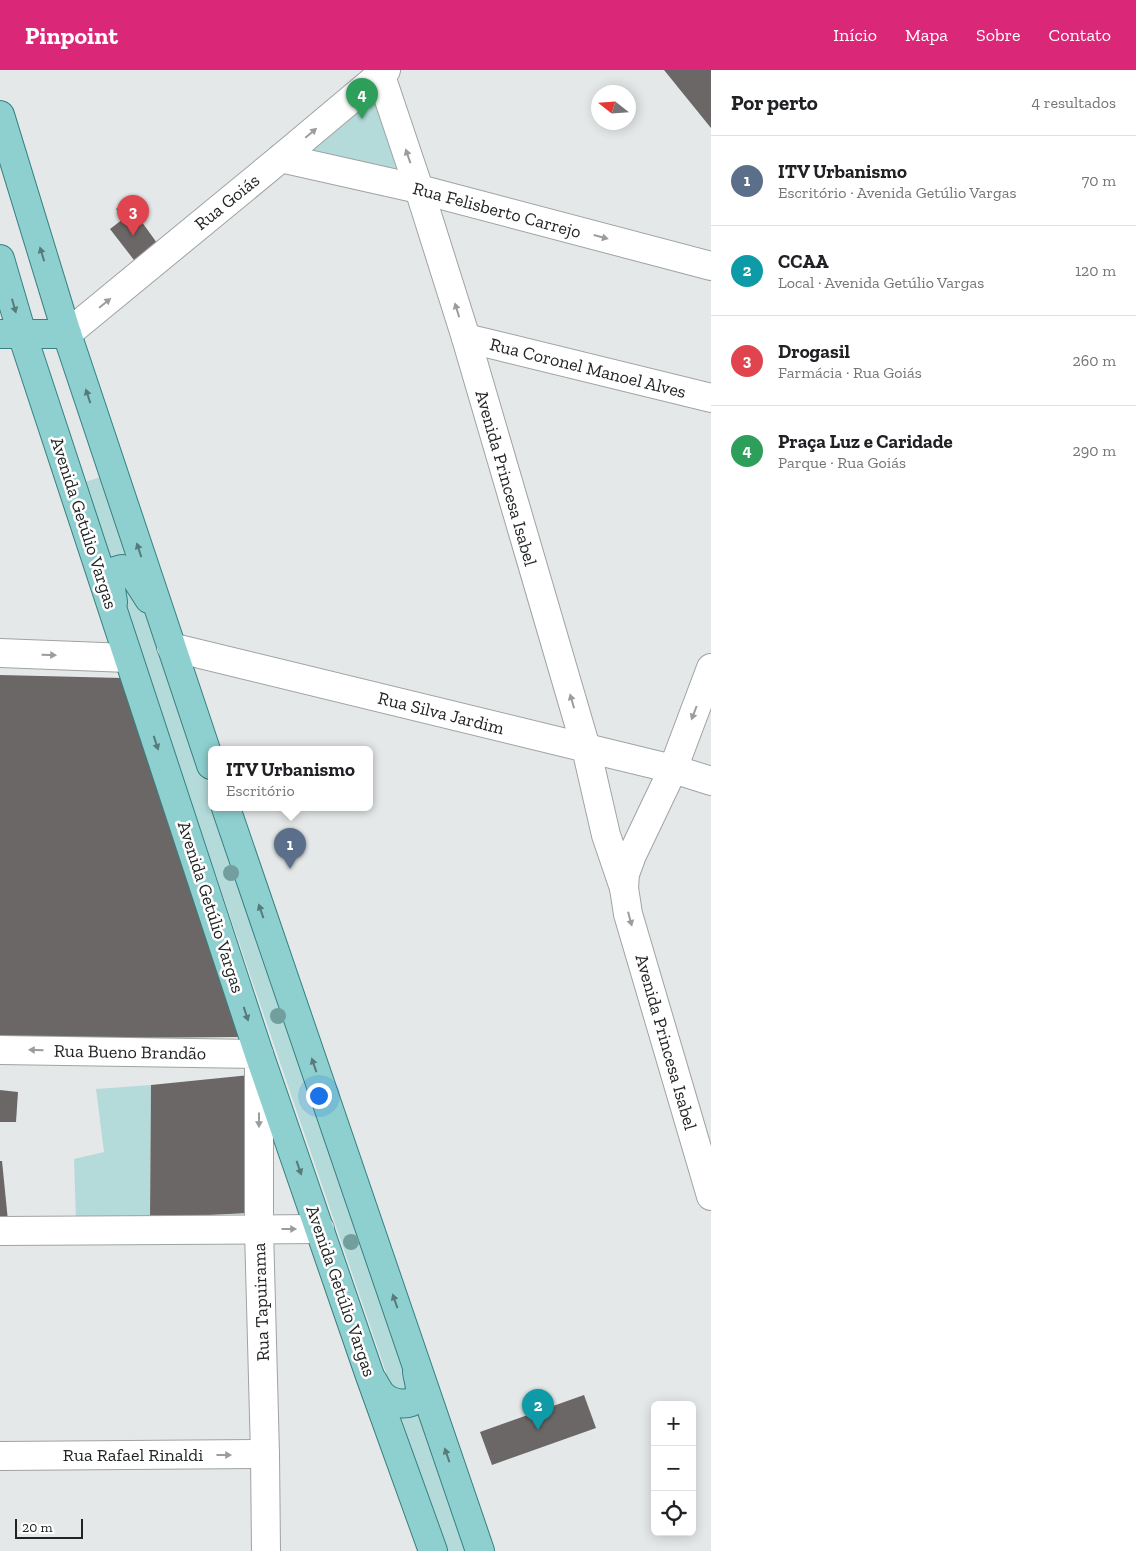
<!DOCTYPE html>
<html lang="pt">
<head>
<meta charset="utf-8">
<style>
  :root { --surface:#fff; --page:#f6f6f6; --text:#202124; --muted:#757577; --line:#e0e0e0; --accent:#db2777 }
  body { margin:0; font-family:"Zilla Slab",serif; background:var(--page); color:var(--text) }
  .controls { position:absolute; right:15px; bottom:15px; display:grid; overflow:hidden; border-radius:8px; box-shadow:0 2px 12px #0003 }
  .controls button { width:45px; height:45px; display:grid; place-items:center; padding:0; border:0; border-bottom:1px solid var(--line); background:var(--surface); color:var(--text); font:25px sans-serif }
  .compass { position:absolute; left:591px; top:15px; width:45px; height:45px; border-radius:50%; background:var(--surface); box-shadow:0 2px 12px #0003; rotate:287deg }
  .scale { position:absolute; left:15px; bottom:12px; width:68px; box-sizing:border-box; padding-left:5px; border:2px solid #222424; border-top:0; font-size:14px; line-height:18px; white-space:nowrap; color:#222424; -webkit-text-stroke:4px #fff; paint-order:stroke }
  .you { position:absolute; left:318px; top:1025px; width:18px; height:18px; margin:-12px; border:4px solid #fff; border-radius:50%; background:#1a73e8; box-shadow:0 0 0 8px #1a73e833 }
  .badge { display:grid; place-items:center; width:32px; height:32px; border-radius:50%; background:var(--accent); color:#fff; font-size:16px; font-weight:700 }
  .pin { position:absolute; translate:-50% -41px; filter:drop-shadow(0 1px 2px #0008) }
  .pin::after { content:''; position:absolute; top:26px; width:18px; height:15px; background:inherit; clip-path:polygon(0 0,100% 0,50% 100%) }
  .popup { position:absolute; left:208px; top:676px; width:165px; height:65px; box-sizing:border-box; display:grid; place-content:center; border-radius:8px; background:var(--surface); filter:drop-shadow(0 1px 4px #0005); font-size:16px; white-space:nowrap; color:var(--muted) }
  .popup b { font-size:19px; color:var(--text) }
  .popup::after { content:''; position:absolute; left:50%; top:100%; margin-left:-10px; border:10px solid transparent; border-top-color:var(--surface) }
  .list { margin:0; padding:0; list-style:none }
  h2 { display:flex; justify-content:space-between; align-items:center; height:65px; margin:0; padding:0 20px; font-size:21px }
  h2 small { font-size:16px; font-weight:400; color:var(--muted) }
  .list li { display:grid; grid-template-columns:32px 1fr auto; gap:15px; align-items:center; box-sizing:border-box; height:90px; padding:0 20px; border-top:1px solid var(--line) }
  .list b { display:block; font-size:19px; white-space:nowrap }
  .list p { margin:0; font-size:16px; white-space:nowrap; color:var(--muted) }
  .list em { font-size:16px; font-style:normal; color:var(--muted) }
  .icon { flex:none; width:28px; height:28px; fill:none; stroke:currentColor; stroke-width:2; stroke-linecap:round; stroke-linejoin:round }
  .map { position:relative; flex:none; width:711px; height:1481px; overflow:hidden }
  header { display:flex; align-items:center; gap:30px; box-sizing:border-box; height:70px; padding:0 25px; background:var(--accent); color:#fff }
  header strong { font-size:24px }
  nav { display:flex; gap:28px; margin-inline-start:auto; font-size:18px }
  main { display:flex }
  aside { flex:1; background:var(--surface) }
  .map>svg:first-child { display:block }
</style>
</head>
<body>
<header>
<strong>Pinpoint</strong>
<nav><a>Início</a><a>Mapa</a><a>Sobre</a><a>Contato</a></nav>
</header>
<main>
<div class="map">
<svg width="711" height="1481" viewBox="0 0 711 1481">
  <rect width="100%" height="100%" fill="#e4e8e8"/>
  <g fill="#b4dbda">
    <path d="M378 11 410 113 291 87Z"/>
    <path d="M104 406 211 721V738H217L470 1481H447L82 413Z"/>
    <path d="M151 1015 150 1148 76 1151 74 1089 104 1082 96 1019Z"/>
  </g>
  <g fill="#6b6766">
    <path d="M664 0H711V58Z"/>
    <path d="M126 130 157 173 134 190 110 159 123 149 116 139Z"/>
    <path d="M0 605 122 608 240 967 0 969Z"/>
    <path d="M250 1005 249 1143 150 1148 151 1015Z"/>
    <path d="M0 1020 18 1022 16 1052H0Z"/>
    <path d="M0 1091H2L9 1161 0 1160Z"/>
    <path d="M584 1325 596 1358 492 1395 480 1362Z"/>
  </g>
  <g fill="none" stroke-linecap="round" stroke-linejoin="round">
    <g stroke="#9fa3a3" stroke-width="30">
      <g id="minor">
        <path d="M379 0 419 119 466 268 586 678 606 765 624 818"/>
        <path d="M281 88 419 119 711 196"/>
        <path d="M67 264 281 88 386 0"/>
        <path d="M466 268 711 328"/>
        <path d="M171 577 673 699 711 711"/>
        <path d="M0 583 128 588"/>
        <path d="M711 598 673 699 632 785 625 804 624 818 628 844 711 1126"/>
        <path d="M0 980 259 984V1159L265 1384 266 1481"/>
        <path d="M0 1161 320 1159"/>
        <path d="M0 1386 265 1384"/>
      </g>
    </g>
    <g stroke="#378080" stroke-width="30">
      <g id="major">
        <path d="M0 45 67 264 211 695"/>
        <path d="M0 189 22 264 259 984 370 1306 433 1481"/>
        <path d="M0 264H67"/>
        <path d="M113 532 110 512 115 501 122 499 133 504 149 529"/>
        <path d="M226 738 480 1481"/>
        <path d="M373 1311C376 1316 379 1322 382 1325 391 1334 411 1338 418 1326 422 1319 418 1309 417 1302"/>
      </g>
    </g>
    <use href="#minor" stroke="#fff" stroke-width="28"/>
    <use href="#major" stroke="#8ed0d0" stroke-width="28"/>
  </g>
  <g fill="#729e9e">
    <circle cx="231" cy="803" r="8"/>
    <circle cx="278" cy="946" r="8"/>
    <circle cx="351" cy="1172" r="8"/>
  </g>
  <defs><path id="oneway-solid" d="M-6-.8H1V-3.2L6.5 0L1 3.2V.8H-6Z" transform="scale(1.25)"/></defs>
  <g fill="#9c9c9c">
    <use href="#oneway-solid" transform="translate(311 63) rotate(-40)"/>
    <use href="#oneway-solid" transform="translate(408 86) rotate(-109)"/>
    <use href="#oneway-solid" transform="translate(601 167) rotate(15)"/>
    <use href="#oneway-solid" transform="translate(105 233) rotate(-39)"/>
    <use href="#oneway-solid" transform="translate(457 240) rotate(-107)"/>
    <use href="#oneway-solid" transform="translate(49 585) rotate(2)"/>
    <use href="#oneway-solid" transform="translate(572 631) rotate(-106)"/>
    <use href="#oneway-solid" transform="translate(694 643) rotate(111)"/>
    <use href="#oneway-solid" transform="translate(630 849) rotate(75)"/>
    <use href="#oneway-solid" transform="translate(36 980) rotate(-179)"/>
    <use href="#oneway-solid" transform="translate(259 1050) rotate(90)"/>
    <use href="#oneway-solid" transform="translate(289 1159)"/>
    <use href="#oneway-solid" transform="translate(224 1385)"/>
  </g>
  <g fill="#587a7a">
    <use href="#oneway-solid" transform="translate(42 184) rotate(-107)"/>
    <use href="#oneway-solid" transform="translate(14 236) rotate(74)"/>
    <use href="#oneway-solid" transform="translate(88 326) rotate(-108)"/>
    <use href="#oneway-solid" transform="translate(139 480) rotate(-108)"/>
    <use href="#oneway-solid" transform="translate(156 673) rotate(72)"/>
    <use href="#oneway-solid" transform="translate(261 841) rotate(-109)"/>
    <use href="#oneway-solid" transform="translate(246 944) rotate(72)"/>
    <use href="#oneway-solid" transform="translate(314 995) rotate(-109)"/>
    <use href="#oneway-solid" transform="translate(299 1098) rotate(71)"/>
    <use href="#oneway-solid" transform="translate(395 1231) rotate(-109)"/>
    <use href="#oneway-solid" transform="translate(447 1385) rotate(-109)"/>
  </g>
  <g text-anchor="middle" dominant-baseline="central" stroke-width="5" stroke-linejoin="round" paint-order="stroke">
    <g font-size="18" fill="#222424" stroke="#fff">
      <text transform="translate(227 132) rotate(-39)">Rua Goiás</text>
      <text transform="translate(497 140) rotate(15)">Rua Felisberto Carrejo</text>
      <text transform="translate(588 298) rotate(14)">Rua Coronel Manoel Alves</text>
      <text transform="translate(506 408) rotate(74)">Avenida Princesa Isabel</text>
      <text transform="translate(84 453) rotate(72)">Avenida Getúlio Vargas</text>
      <text transform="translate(441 643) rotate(14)">Rua Silva Jardim</text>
      <text transform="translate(211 837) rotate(72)">Avenida Getúlio Vargas</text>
      <text transform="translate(666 972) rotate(74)">Avenida Princesa Isabel</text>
      <text transform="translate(130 982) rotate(1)">Rua Bueno Brandão</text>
      <text transform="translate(341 1221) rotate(71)">Avenida Getúlio Vargas</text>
      <text transform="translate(261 1232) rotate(-92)">Rua Tapuirama</text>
      <text x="133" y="1385">Rua Rafael Rinaldi</text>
    </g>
  </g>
</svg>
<div class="controls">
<button>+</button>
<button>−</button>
<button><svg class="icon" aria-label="locate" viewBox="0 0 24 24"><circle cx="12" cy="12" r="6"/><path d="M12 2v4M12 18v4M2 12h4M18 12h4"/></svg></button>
</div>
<svg class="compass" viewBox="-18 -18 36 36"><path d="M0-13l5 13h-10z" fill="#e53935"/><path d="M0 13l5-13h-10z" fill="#757577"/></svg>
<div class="scale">20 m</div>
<div class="you"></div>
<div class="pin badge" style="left:290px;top:799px;background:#5c6f8a">1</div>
<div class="popup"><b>ITV Urbanismo</b>Escritório</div>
<div class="pin badge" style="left:538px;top:1360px;background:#0f9aa8">2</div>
<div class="pin badge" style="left:133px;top:166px;background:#e0444e">3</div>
<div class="pin badge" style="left:362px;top:49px;background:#2e9e5b">4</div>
</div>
<aside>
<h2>Por perto<small>4 resultados</small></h2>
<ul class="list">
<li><span class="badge" style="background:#5c6f8a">1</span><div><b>ITV Urbanismo</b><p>Escritório · Avenida Getúlio Vargas</p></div><em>70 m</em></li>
<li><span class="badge" style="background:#0f9aa8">2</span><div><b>CCAA</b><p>Local · Avenida Getúlio Vargas</p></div><em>120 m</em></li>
<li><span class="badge" style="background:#e0444e">3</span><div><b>Drogasil</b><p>Farmácia · Rua Goiás</p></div><em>260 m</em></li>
<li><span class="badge" style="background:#2e9e5b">4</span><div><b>Praça Luz e Caridade</b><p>Parque · Rua Goiás</p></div><em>290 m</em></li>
</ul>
</aside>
</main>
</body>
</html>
